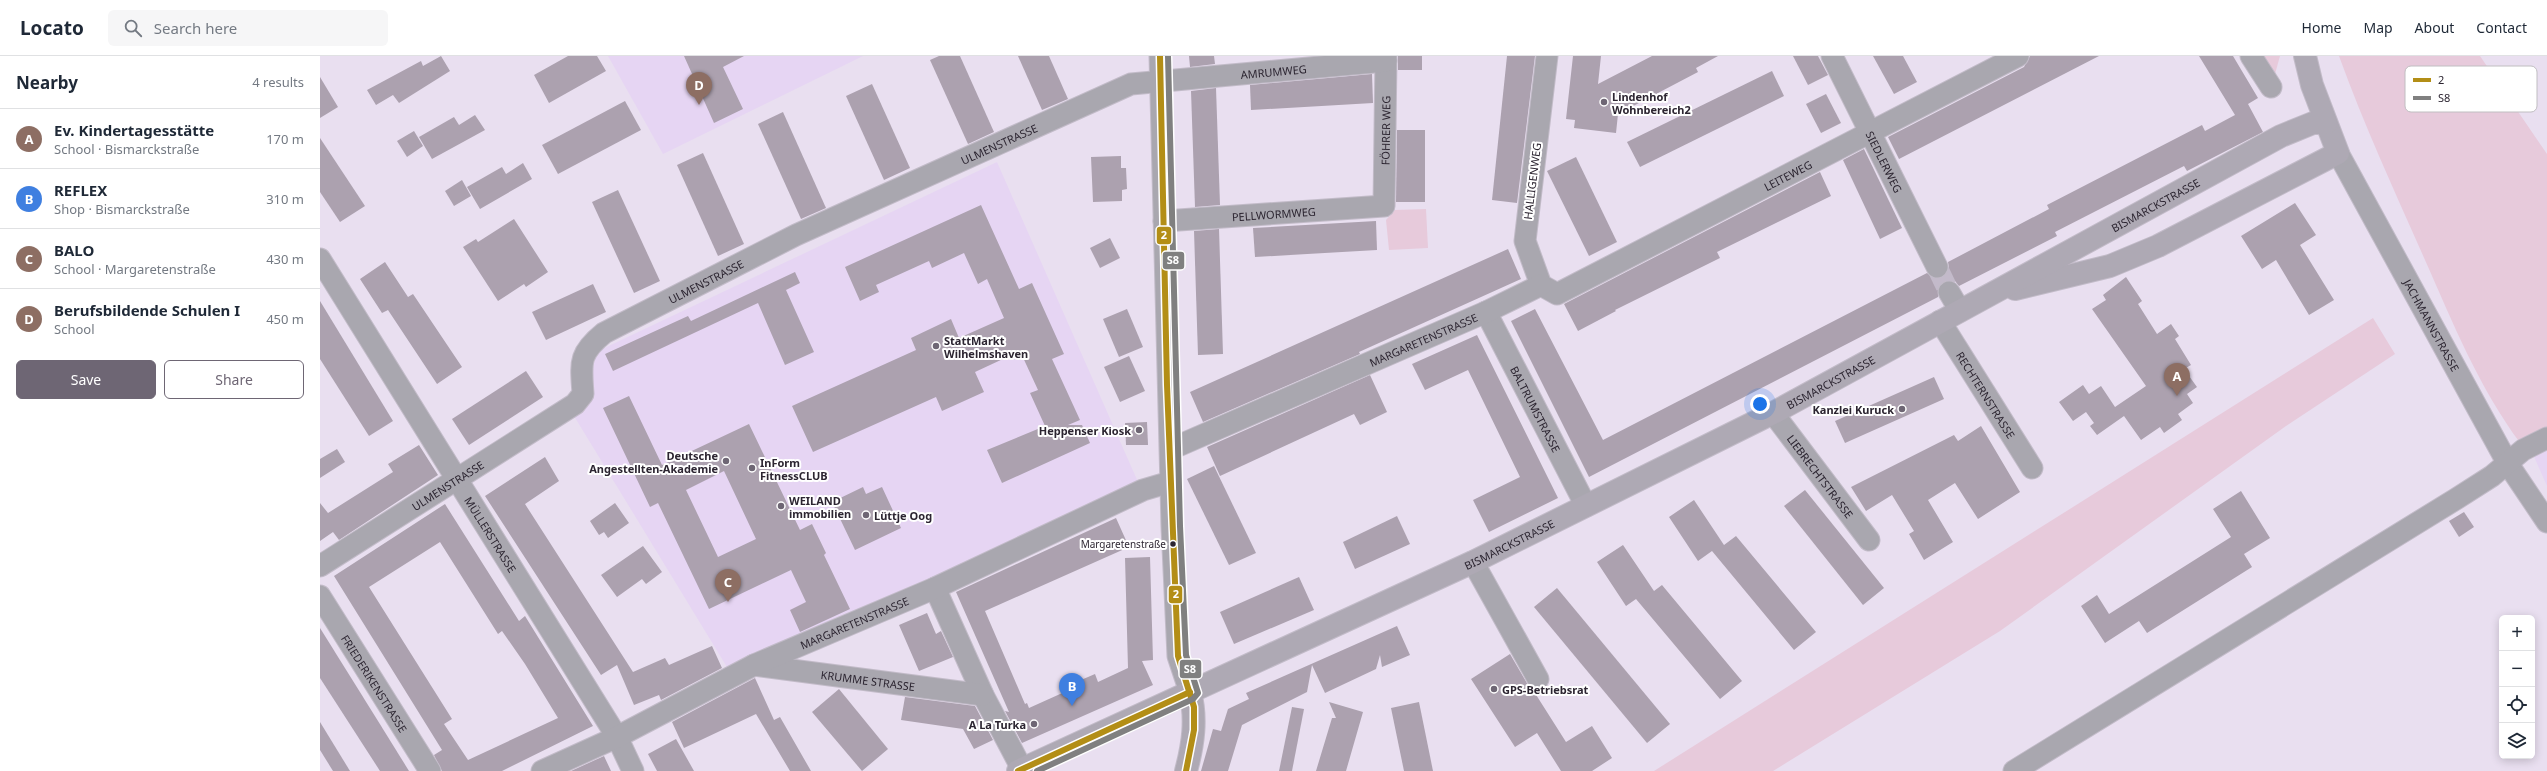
<!DOCTYPE html>
<html lang="en">
<head>
<meta charset="utf-8">
<style>
  :root { --surface:#fff; --page:#f6f6f7; --text:#1f2937; --muted:#747a83; --line:#e0e1e3; --accent:#6e6674 }
  body { margin:0; font-family:"Noto Sans",sans-serif; background:var(--page); color:var(--text) }
  .controls { position:absolute; right:12px; bottom:12px; display:grid; overflow:hidden; border-radius:6px; box-shadow:0 2px 10px #0003 }
  .controls button { width:36px; height:36px; display:grid; place-items:center; padding:0; border:0; border-bottom:1px solid var(--line); background:var(--surface); color:var(--text); font:20px sans-serif }
  .you { position:absolute; left:1440px; top:348px; width:14px; height:14px; margin:-10px; border:3px solid #fff; border-radius:50%; background:#1a73e8; box-shadow:0 0 0 6px #1a73e833 }
  .badge { display:grid; place-items:center; width:26px; height:26px; border-radius:50%; background:var(--accent); color:#fff; font-size:13px; font-weight:700 }
  .pin { position:absolute; translate:-50% -33px; filter:drop-shadow(0 1px 2px #0008) }
  .pin::after { content:''; position:absolute; top:21px; width:14px; height:12px; background:inherit; clip-path:polygon(0 0,100% 0,50% 100%) }
  .list { margin:0; padding:0; list-style:none }
  h2 { display:flex; justify-content:space-between; align-items:center; height:52px; margin:0; padding:0 16px; font-size:17px }
  h2 small { font-size:13px; font-weight:400; color:var(--muted) }
  .list li { display:grid; grid-template-columns:26px 1fr auto; gap:12px; align-items:center; box-sizing:border-box; height:60px; padding:0 16px; border-top:1px solid var(--line) }
  .list b { display:block; font-size:15px; white-space:nowrap }
  .list p { margin:0; font-size:13px; white-space:nowrap; color:var(--muted) }
  .list em { font-size:13px; font-style:normal; color:var(--muted) }
  .actions { display:flex; gap:8px; padding:12px 16px }
  .actions a { flex:1; padding:9px 0; border:1px solid var(--accent); border-radius:6px; text-align:center; font-size:14px; color:var(--accent) }
  .actions .main { background:var(--accent); color:#fff }
  .icon { flex:none; width:22px; height:22px; fill:none; stroke:currentColor; stroke-width:2; stroke-linecap:round; stroke-linejoin:round }
  .map { position:relative; flex:none; width:2227px; height:715px; overflow:hidden }
  header { display:flex; align-items:center; gap:24px; box-sizing:border-box; height:56px; padding:0 20px; background:var(--surface); border-bottom:1px solid var(--line) }
  header strong { font-size:19px }
  nav { display:flex; gap:22px; margin-inline-start:auto; font-size:14px }
  .search { width:280px; height:36px; background:var(--page); display:flex; align-items:center; gap:10px; box-sizing:border-box; padding:0 14px; border-radius:6px; color:var(--muted); font-size:15px }
  main { display:flex }
  aside { flex:1; background:var(--surface) }
  .map>svg:first-child { display:block }
</style>
</head>
<body>
<header>
<strong>Locato</strong>
<div class="search"><svg class="icon" aria-label="search" viewBox="0 0 24 24"><circle cx="10" cy="10" r="6"/><path d="M15 15l6 6"/></svg>Search here</div>
<nav><a>Home</a><a>Map</a><a>About</a><a>Contact</a></nav>
</header>
<main>
<aside>
<h2>Nearby<small>4 results</small></h2>
<ul class="list">
<li><span class="badge" style="background:#8d6e63">A</span><div><b>Ev. Kindertagesstätte</b><p>School · Bismarckstraße</p></div><em>170 m</em></li>
<li><span class="badge" style="background:#3f7fe0">B</span><div><b>REFLEX</b><p>Shop · Bismarckstraße</p></div><em>310 m</em></li>
<li><span class="badge" style="background:#8d6e63">C</span><div><b>BALO</b><p>School · Margaretenstraße</p></div><em>430 m</em></li>
<li><span class="badge" style="background:#8d6e63">D</span><div><b>Berufsbildende Schulen I</b><p>School</p></div><em>450 m</em></li>
</ul>
<div class="actions"><a class="main">Save</a><a>Share</a></div>
</aside>
<div class="map">
<svg width="2227" height="715" viewBox="0 0 2227 715">
  <rect width="100%" height="100%" fill="#e9dff0"/>
  <g fill="#e6d5f3">
    <path d="M288 0H543L343 98Z"/>
    <path d="M677 106 818 426 410 616 254 360 267 347 276 296Z"/>
    <path d="M2227 389V430L2212 396Z"/>
  </g>
  <g fill="#e7cadb">
    <path d="M1944 0H1960L1955 18Z"/>
    <path d="M2019 0H2160L2227 98V377L2201 388C2159 332 2133 267 2105 204 2075 136 2044 69 2019 0Z"/>
    <path d="M1106 153 1108 192 1069 194 1066 164 1075 154Z"/>
    <path d="M2053 262 2075 298 1966 370 1680 575 1453 715H1334Z"/>
  </g>
  <g fill="#aca1af" fill-rule="evenodd">
    <path d="M121 0 130 15 79 47 73 39 56 49 47 34 101 5 103 10Z"/>
    <path d="M248 0H277L286 15 229 47 214 19Z"/>
    <path d="M364 0H424L403 11 423 53 394 67Z"/>
    <path d="M619 0H640L674 76 648 88 610 4Z"/>
    <path d="M698 0H729L748 43 722 54Z"/>
    <path d="M869 0H894L895 8 870 11Z"/>
    <rect x="1078" y="0" width="24" height="14"/>
    <path d="M1187 0H1215L1197 147 1172 144Z"/>
    <path d="M1253 0H1281L1278 28 1332 0H1398L1376 12 1378 16 1298 58 1296 77 1254 72 1255 64 1246 63Z"/>
    <path d="M1473 0H1498L1508 19 1488 29Z"/>
    <path d="M1553 0H1583L1597 26 1574 38Z"/>
    <path d="M1710 0H1779L1579 103 1568 81 1704 11Z"/>
    <path d="M1879 0H1913L1938 42 1928 48 1943 76 1867 115 1864 110 1735 176 1737 180 1639 230 1635 225H1623L1618 230V241L1269 421 1191 265 1215 253 1283 384 1607 217 1616 223 1623 222 1629 212 1628 206 1729 153 1727 149 1882 69 1885 75 1915 59Z"/>
    <path d="M1452 15 1464 40 1320 111 1307 86Z"/>
    <path d="M1052 18 1053 47 931 54 930 29Z"/>
    <path d="M0 21 18 51 0 62Z"/>
    <path d="M552 28 590 112 564 124 526 40Z"/>
    <path d="M896 32 900 149 875 151 871 35Z"/>
    <path d="M1506 38 1521 67 1501 77 1486 48Z"/>
    <path d="M305 45 321 74 238 118 222 89Z"/>
    <path d="M463 56 506 152 481 163 438 68Z"/>
    <path d="M155 59 165 74 112 103 99 81 134 61 139 69Z"/>
    <path d="M1077 74H1105V146H1076Z"/>
    <path d="M94 75 103 90 87 101 77 85Z"/>
    <path d="M0 82 45 150 20 166 0 136Z"/>
    <path d="M1544 93 1582 172 1560 183 1523 104Z"/>
    <path d="M383 97 424 188 398 200 357 109Z"/>
    <path d="M801 100V112H806L807 133 802 134V145L773 146 771 101Z"/>
    <path d="M1256 101 1297 186 1269 200 1227 115Z"/>
    <path d="M203 107 212 123 160 153 147 131 182 111 186 118Z"/>
    <path d="M1500 116 1511 140 1397 196 1400 202 1295 254 1296 255 1258 275 1244 248Z"/>
    <path d="M142 124 151 140 134 150 125 135Z"/>
    <path d="M298 134 340 225 314 237 272 146Z"/>
    <path d="M1975 147 1996 179 1980 189 2014 244 1989 259 1956 204 1942 213 1921 180Z"/>
    <path d="M661 149 699 233 712 227 744 298 732 303 760 364 748 369H762L770 387 682 427 667 394 725 370 710 337 718 334 700 295 655 316 664 336 622 355 616 341 493 396 472 350 596 294 591 282 631 263 639 282 684 262 667 223 658 228 644 197 612 212 609 205 556 229 559 236 540 245 525 211Z"/>
    <path d="M194 163 228 216 206 231 204 228 178 245 143 191 156 183 158 186Z"/>
    <path d="M1056 165 1057 194 935 201 933 172Z"/>
    <path d="M899 173 903 298 878 299 874 175Z"/>
    <path d="M790 182 800 202 780 212 770 192Z"/>
    <path d="M1188 193 1201 223 1039 296 1040 298 883 366 870 336Z"/>
    <path d="M65 206 88 241 93 238 142 311 117 328 68 254 62 257 40 223Z"/>
    <path d="M475 216 480 227 466 234 494 296 465 309 438 247 293 315 285 298 368 260 371 265Z"/>
    <path d="M1806 221 1822 245 1818 248 1837 278 1851 268 1859 280 1855 283 1871 309 1864 313 1877 331 1867 338 1873 347 1858 358 1862 364 1844 377 1840 371 1821 384 1804 360 1777 379 1770 370 1774 367 1766 356 1753 365 1739 346 1763 329 1769 338 1781 330 1795 351 1826 330 1772 253 1786 244 1783 239Z"/>
    <path d="M273 228 286 256 226 284 212 256Z"/>
    <path d="M0 245 73 365 49 380 0 303Z"/>
    <path d="M807 253 823 291 799 301 783 263Z"/>
    <path d="M1157 279 1238 442 1169 476 1153 444 1200 421 1148 314 1105 334 1092 308Z"/>
    <path d="M809 300 825 335 800 346 784 311Z"/>
    <path d="M206 315 223 341 149 389 132 363Z"/>
    <path d="M1050 319 1067 356 1040 369 1034 358 900 420 887 391Z"/>
    <path d="M1614 321 1624 343 1525 387 1515 365Z"/>
    <path d="M309 340 342 409 429 368 480 474 492 468 506 497 504 499 530 553 480 576 470 554 486 546 471 514 389 553 338 447 330 451 283 352ZM404 415 436 483 398 501 366 434Z"/>
    <path d="M827 366 828 389H806L805 367Z"/>
    <path d="M1661 370 1700 436 1658 463 1635 427 1608 444 1633 486 1604 504 1589 478 1594 475 1572 439 1546 455 1531 431 1634 379 1638 385Z"/>
    <path d="M99 389 118 419 19 484 13 476 0 485V447L8 457 73 416 68 408Z"/>
    <path d="M17 393 25 406 0 422V403Z"/>
    <path d="M225 401 239 425 205 448 313 616 345 602 349 609 392 590 402 612 341 644 339 639 314 649 297 609 281 619 165 440Z"/>
    <path d="M894 410 936 497 909 509 867 423Z"/>
    <path d="M543 431 546 438 562 431 581 472 535 494 512 446Z"/>
    <path d="M1485 434 1564 532 1543 549 1464 450Z"/>
    <path d="M1921 435 1950 482 1924 498 1932 511 1827 577 1819 565 1785 587 1761 550 1777 539 1789 558 1911 481 1893 453Z"/>
    <path d="M1374 444 1404 489 1416 480 1496 576 1474 594 1392 495 1378 505 1349 461Z"/>
    <path d="M295 447 309 467 288 482 284 476 279 479 270 465Z"/>
    <path d="M125 448 199 565 205 560 273 670 182 715H122L114 699 122 694 14 520ZM120 486 178 578 182 575 205 608 238 662 148 704 124 668 132 663 49 531Z"/>
    <path d="M2144 456 2154 471 2139 481 2129 465Z"/>
    <path d="M1077 460 1090 488 1035 513 1023 486Z"/>
    <path d="M796 462 809 491 665 555 705 648 707 647 709 652 749 634 747 630 775 618 778 626 808 612 805 502 830 501 833 604 822 605 833 629 702 687 685 655 689 656 636 536Z"/>
    <path d="M1303 489 1334 535 1342 529 1422 625 1400 643 1316 543 1306 550 1277 506Z"/>
    <path d="M323 490 342 516 326 528 322 523 297 541 281 519Z"/>
    <path d="M979 521 994 554 914 588 900 556Z"/>
    <path d="M1237 532 1350 668 1327 687 1214 551Z"/>
    <path d="M607 557 616 578 621 575 633 601 599 615 579 569Z"/>
    <path d="M1077 570 1090 599 1062 611 1060 599 1056 613 1005 637 992 609 987 636 922 669 908 715H881L893 673 901 675 908 653 929 643 926 637Z"/>
    <path d="M0 572 58 665 89 715H60L0 622Z"/>
    <path d="M1190 598 1208 629 1213 634 1246 686 1272 670 1292 702 1272 715H1241L1217 677 1195 691 1151 623Z"/>
    <path d="M435 622 454 664 460 661 491 715H470L436 658 364 692 352 666Z"/>
    <path d="M519 633 568 693 542 715 492 656Z"/>
    <path d="M585 641 655 650 673 684 654 693 643 673 581 664Z"/>
    <path d="M1009 646 1043 656 1026 715H996L1012 662H1016Z"/>
    <path d="M1099 646 1113 715H1084L1071 652Z"/>
    <path d="M972 651 984 653 972 715H959Z"/>
    <path d="M0 666 30 715H13L0 694Z"/>
    <path d="M356 683 374 715H337L328 698Z"/>
    <path d="M284 700 291 715H251Z"/>
  </g>
  <g fill="none" stroke-linecap="round" stroke-linejoin="round">
    <path stroke="#c3baca" stroke-width="21" stroke-dasharray="21 10" stroke-linecap="butt" d="M1617 211 1629 236"/>
    <g stroke="#c2bbc8" stroke-width="23">
      <g id="minor">
        <path d="M840 0 852 470 858 600 870 636"/>
        <path id="s1" d="M1227 0 1205 185 1221 229 1237 238 1698 0"/>
        <path id="s2" d="M1512 0 1617 211"/>
        <path d="M1931 0 1951 31"/>
        <path id="s3" d="M2018 97 2188 408 2227 466"/>
        <path id="s4" d="M844 165 1064 150 1066 0"/>
        <path id="s5" d="M0 203 297 681 313 715"/>
        <path d="M1629 236 1640 255"/>
        <path id="s6" d="M1166 256 1266 450"/>
        <path id="s7" d="M1620 265 1712 412"/>
        <path id="s8" d="M1453 357 1549 484"/>
        <path id="s9" d="M851 393 1166 256 1221 229"/>
        <path d="M1153 506 1218 623"/>
        <path id="s10" d="M0 510 255 348 263 338C261 307 258 298 284 277L476 179 811 28 1066 5"/>
        <path d="M615 532 663 639 702 713"/>
        <path id="s11" d="M0 540 110 715"/>
        <path id="s12" d="M434 609 663 639"/>
        <path id="s13" d="M222 715 297 681 434 609 615 532 823 434 850 426"/>
        <path d="M1694 715 2136 443 2172 420 2203 394 2227 382"/>
      </g>
    </g>
    <g stroke="#c2bbc8" stroke-width="24">
      <g id="major">
        <path d="M1695 233 1790 210 1838 190 2018 97 1992 29 1985 0"/>
        <path id="s14" d="M698 715 1153 506 1453 357 1961 80 1993 67H2006"/>
        <path d="M866 715C873 689 877 663 870 636"/>
      </g>
    </g>
    <use href="#minor" stroke="#a9a7af" stroke-width="21"/>
    <use href="#major" stroke="#aea9b4" stroke-width="22"/>
    <g stroke="#fff" stroke-width="9">
      <g id="bus-1">
        <path d="M840 0 847 329 858 600 874 651V674L866 715"/>
        <path d="M698 715 870 636"/>
      </g>
    </g>
    <g stroke="#fff" stroke-width="9">
      <path id="bus-2" d="M717 715 873 643 878 637 866 599 860 470 848 0"/>
    </g>
    <use href="#bus-1" stroke="#b38e16" stroke-width="6"/>
    <use href="#bus-2" stroke="#808080" stroke-width="6"/>
  </g>
  <g fill="#6e6674" stroke="#fff" stroke-width="1.5">
    <circle cx="1284" cy="46" r="4"/>
    <circle cx="616" cy="290" r="4"/>
    <circle cx="1582" cy="353" r="4"/>
    <circle cx="819" cy="374" r="4"/>
    <circle cx="406" cy="405" r="4"/>
    <circle cx="432" cy="412" r="4"/>
    <circle cx="461" cy="450" r="4"/>
    <circle cx="546" cy="459" r="4"/>
    <circle cx="1174" cy="633" r="4"/>
    <circle cx="714" cy="668" r="4"/>
  </g>
  <circle fill="#2c2531" stroke="#fff" stroke-width="1.5" cx="853" cy="488" r="3.5"/>
  <g text-anchor="middle" dominant-baseline="central" stroke-width="4" stroke-linejoin="round" paint-order="stroke">
    <g font-size="10" fill="#2c2531" stroke="#fff" text-anchor="end">
      <text x="846" y="488">Margaretenstraße</text>
    </g>
    <g font-size="11" fill="#2c2531" stroke="#fff">
      <text stroke="none"><textPath href="#s10" startOffset="1110">AMRUMWEG</textPath></text>
      <text stroke="none"><textPath href="#s4" startOffset="296">FÖHRER WEG</textPath></text>
      <text stroke="none"><textPath href="#s10" startOffset="822">ULMENSTRASSE</textPath></text>
      <text stroke="none"><textPath href="#s2" startOffset="118">SIEDLERWEG</textPath></text>
      <text stroke="none"><textPath href="#s1" startOffset="511">LEITEWEG</textPath></text>
      <text transform="translate(1212 125) rotate(-83)">HALLIGENWEG</text>
      <text stroke="none"><textPath href="#s14" startOffset="1271">BISMARCKSTRASSE</textPath></text>
      <text stroke="none"><textPath href="#s4" startOffset="110">PELLWORMWEG</textPath></text>
      <text stroke="none"><textPath href="#s10" startOffset="498">ULMENSTRASSE</textPath></text>
      <text stroke="none"><textPath href="#s3" startOffset="196">JACHMANNSTRASSE</textPath></text>
      <text stroke="none"><textPath href="#s9" startOffset="275">MARGARETENSTRASSE</textPath></text>
      <text stroke="none"><textPath href="#s14" startOffset="901">BISMARCKSTRASSE</textPath></text>
      <text stroke="none"><textPath href="#s7" startOffset="87">RECHTERNSTRASSE</textPath></text>
      <text stroke="none"><textPath href="#s6" startOffset="109">BALTRUMSTRASSE</textPath></text>
      <text stroke="none"><textPath href="#s8" startOffset="79">LIEBRECHTSTRASSE</textPath></text>
      <text stroke="none"><textPath href="#s10" startOffset="151">ULMENSTRASSE</textPath></text>
      <text stroke="none"><textPath href="#s5" startOffset="324">MÜLLERSTRASSE</textPath></text>
      <text stroke="none"><textPath href="#s14" startOffset="541">BISMARCKSTRASSE</textPath></text>
      <text stroke="none"><textPath href="#s13" startOffset="346">MARGARETENSTRASSE</textPath></text>
      <text stroke="none"><textPath href="#s12" startOffset="115">KRUMME STRASSE</textPath></text>
      <text stroke="none"><textPath href="#s11" startOffset="103">FRIEDERIKENSTRASSE</textPath></text>
    </g>
    <g font-size="11" font-weight="bold" fill="#2c2531" stroke="#fff" text-anchor="start">
      <text x="1292" y="40">Lindenhof<tspan x="1292" dy="13">Wohnbereich2</tspan></text>
      <text x="624" y="284">StattMarkt<tspan x="624" dy="13">Wilhelmshaven</tspan></text>
      <text x="1574" y="353" text-anchor="end">Kanzlei Kuruck</text>
      <text x="811" y="374" text-anchor="end">Heppenser Kiosk</text>
      <text x="398" y="399" text-anchor="end">Deutsche<tspan x="398" dy="13">Angestellten-Akademie</tspan></text>
      <text x="440" y="406">InForm<tspan x="440" dy="13">FitnessCLUB</tspan></text>
      <text x="469" y="444">WEILAND<tspan x="469" dy="13">immobilien</tspan></text>
      <text x="554" y="459">Lüttje Oog</text>
      <text x="1182" y="633">GPS-Betriebsrat</text>
      <text x="706" y="668" text-anchor="end">A La Turka</text>
    </g>
  </g>
  <rect x="2085" y="10" width="132" height="46" rx="6" fill="#fff" stroke="#c0bec1" stroke-width="1"/>
  <rect x="2093" y="22" width="18" height="4" fill="#b38e16"/>
  <rect x="2093" y="40" width="18" height="4" fill="#808080"/>
  <g font-size="11" fill="#2c2531">
    <text x="2118" y="28">2</text>
    <text x="2118" y="46">S8</text>
  </g>
  <g stroke="#fff" stroke-width="1.5">
    <rect x="836" y="170" width="16" height="19" rx="4" fill="#b38e16"/>
    <rect x="842" y="195" width="23" height="19" rx="4" fill="#808080"/>
    <rect x="848" y="529" width="15" height="19" rx="4" fill="#b38e16"/>
    <rect x="859" y="603" width="23" height="20" rx="4" fill="#808080"/>
  </g>
  <g font-size="11" text-anchor="middle" font-weight="bold" fill="#fff">
    <text x="844" y="183">2</text>
    <text x="853" y="208">S8</text>
    <text x="856" y="542">2</text>
    <text x="870" y="617">S8</text>
  </g>
</svg>
<div class="controls">
<button>+</button>
<button>−</button>
<button><svg class="icon" aria-label="locate" viewBox="0 0 24 24"><circle cx="12" cy="12" r="6"/><path d="M12 2v4M12 18v4M2 12h4M18 12h4"/></svg></button>
<button><svg class="icon" aria-label="layers" viewBox="0 0 24 24"><path d="M12 4l9 5-9 5-9-5zM3 14l9 5 9-5"/></svg></button>
</div>
<div class="you"></div>
<div class="pin badge" style="left:1857px;top:340px;background:#8d6e63">A</div>
<div class="pin badge" style="left:752px;top:650px;background:#3f7fe0">B</div>
<div class="pin badge" style="left:408px;top:546px;background:#8d6e63">C</div>
<div class="pin badge" style="left:379px;top:49px;background:#8d6e63">D</div>
</div>
</main>
</body>
</html>
